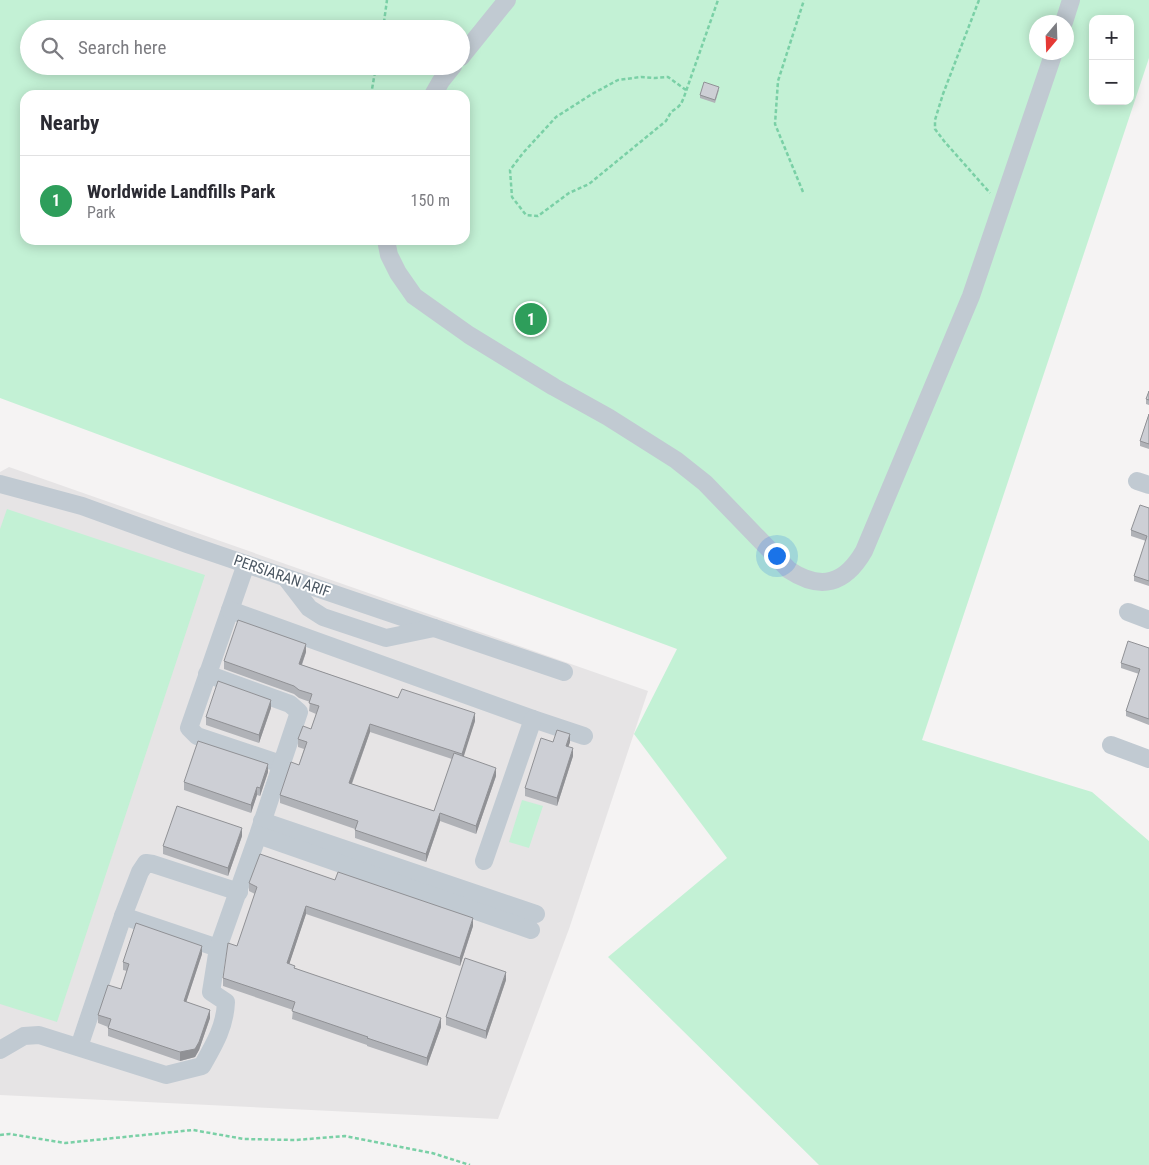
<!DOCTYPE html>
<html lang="en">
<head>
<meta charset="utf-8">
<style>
  :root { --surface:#fff; --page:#f7f7f7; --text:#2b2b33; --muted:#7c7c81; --line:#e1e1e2; --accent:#1a73e8 }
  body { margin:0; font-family:"Roboto Condensed",sans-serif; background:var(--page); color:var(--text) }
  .controls { position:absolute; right:15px; top:15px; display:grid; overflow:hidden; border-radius:10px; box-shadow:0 2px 12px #0003 }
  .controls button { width:45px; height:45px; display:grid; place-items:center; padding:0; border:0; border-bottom:1px solid var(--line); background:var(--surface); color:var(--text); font:25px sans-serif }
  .compass { position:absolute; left:1029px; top:15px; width:45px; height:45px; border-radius:50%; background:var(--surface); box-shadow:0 2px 12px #0003; rotate:199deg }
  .you { position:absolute; left:776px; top:555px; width:18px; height:18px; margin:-12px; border:4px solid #fff; border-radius:50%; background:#1a73e8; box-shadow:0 0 0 8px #1a73e833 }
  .badge { display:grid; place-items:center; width:32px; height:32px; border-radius:50%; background:var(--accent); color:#fff; font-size:16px; font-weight:700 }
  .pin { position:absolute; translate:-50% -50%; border:2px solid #fff; box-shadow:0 1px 5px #0006 }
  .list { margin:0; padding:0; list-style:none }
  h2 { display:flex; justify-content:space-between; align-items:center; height:65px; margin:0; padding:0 20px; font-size:21px }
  h2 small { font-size:16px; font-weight:400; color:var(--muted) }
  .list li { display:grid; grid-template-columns:32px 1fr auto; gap:15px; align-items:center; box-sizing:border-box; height:90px; padding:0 20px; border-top:1px solid var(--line) }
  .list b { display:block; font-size:19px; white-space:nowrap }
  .list p { margin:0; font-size:16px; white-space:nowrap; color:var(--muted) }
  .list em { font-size:16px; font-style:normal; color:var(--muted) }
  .icon { flex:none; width:28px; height:28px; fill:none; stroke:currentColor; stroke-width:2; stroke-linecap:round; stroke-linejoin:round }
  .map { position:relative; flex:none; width:1149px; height:1165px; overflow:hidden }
  .search { position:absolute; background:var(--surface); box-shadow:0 2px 12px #0003; left:20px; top:20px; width:450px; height:55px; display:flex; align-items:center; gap:12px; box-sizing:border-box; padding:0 18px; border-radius:28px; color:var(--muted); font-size:19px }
  .panel { position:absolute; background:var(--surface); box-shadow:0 2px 12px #0003; left:20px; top:90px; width:450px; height:155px; border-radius:15px }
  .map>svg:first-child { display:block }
</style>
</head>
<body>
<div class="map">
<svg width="1149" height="1165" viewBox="0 0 1149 1165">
  <rect width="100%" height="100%" fill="#f5f3f3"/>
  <path fill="#e6e4e5" d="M9 467 648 691 569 929 498 1119 0 1095V472Z"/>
  <g fill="#c3f1d5" fill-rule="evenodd">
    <path d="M0 0H1149V58L922 740 1092 792 1149 841V1165H819L608 957 727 858 634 734 677 649 0 398ZM1093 19H1130V101H1093ZM1036 22H1066V52H1036ZM29 29H461V66H29ZM25 95H465V240H25Z"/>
    <path d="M7 509 205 575 57 1022 0 1004V529Z"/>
    <path d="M522 800 543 806 529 848 509 842Z"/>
  </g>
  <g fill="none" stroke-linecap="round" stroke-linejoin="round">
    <g stroke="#7ad0a6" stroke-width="2.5" stroke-dasharray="4 2.5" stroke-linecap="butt">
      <path d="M979 0 943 94 935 120V129L944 141 990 193"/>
      <path d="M383 29 387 0"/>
      <path d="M686 90 668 77 655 78 641 77 618 80 592 94 556 117 523 153 510 170 512 197 526 215 538 216 569 193 589 184 666 121 671 112 678 107 681 104 684 97 718 0"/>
      <path d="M371 95 376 66"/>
      <path d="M803 192 775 124 778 81 804 0"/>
      <path d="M0 1135 10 1134 65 1143 193 1130 244 1139 296 1140 345 1136 432 1153 470 1165"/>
    </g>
    <g stroke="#c1cad2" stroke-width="18">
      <path d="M1064 22 1071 0"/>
      <path d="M461 57 507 0"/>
      <path d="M433 95 441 81 453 66"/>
      <path d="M386 240 389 255 398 273 414 296 469 335 554 387 608 417 676 460 705 483 789 570C821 591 845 584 864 551L971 296 1054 52"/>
      <path d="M1137 481 1149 485"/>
      <path d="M0 484 82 506 187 544 564 672"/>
      <path d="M246 564 189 728 197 736 281 764"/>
      <path d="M286 578 309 608 323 617 386 638 434 628"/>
      <path d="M230 610 533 719 584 736"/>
      <path d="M1128 612 1149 620"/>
      <path d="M207 674 290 704 299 712 259 832"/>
      <path d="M1111 745 1149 759"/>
      <path d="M262 821 536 914"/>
      <path d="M484 861 533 719"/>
      <path d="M123 916 218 948"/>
      <path d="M79 1047 123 916 140 872 146 863 153 864 239 892"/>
      <path d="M0 1050 24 1036 39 1035 166 1075 202 1066C214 1045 225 1027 226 1002L211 992 218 948 258 835 531 930"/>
    </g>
  </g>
  <g fill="#b0b2b7" fill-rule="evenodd">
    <path d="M719 90 715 103 700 98V95Z"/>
    <path d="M1149 391V405L1146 404V399Z"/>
    <path d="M1149 414V449L1140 446V441Z"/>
    <path d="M1149 508V586L1134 581V576L1146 541 1131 536V530Z"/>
    <path d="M1149 648V725L1126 716V711L1139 674 1121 668V663Z"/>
    <path d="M306 652 302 665 398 698 475 721 463 756 496 776 476 834 440 821 426 862 355 838V829L280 803V795L299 765 304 749 298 747V739L311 729 316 714 309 711 310 702 299 698 294 694 224 669V661ZM370 732 452 759 434 811 352 784Z"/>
    <path d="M271 708 259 743 206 725V717Z"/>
    <path d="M553 742H570L568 747 573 756 557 806 525 796V788Z"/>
    <path d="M268 772 260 796 257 795 251 813 184 790V782Z"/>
    <path d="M242 836 228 876 163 854V846Z"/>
    <path d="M249 883 473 926 460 966 306 914 289 964 295 968 441 1027 427 1066 367 1046V1045L292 1019 293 1010 223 986V978L237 946 255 894 249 891Z"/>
    <path d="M202 954 186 1002 210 1018 199 1050 195 1057 180 1061 108 1036V1027L98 1023V1015L121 989 127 971 123 970V962Z"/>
    <path d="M506 980 486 1039 446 1025V1017Z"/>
  </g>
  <g fill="#909195">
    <path d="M306 644V652L299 672V664Z"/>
    <path d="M271 700V708L259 743V735Z"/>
    <path d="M475 713V721L462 762V754Z"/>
    <path d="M370 724V732L349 791V783Z"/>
    <path d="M570 734V742L566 754V746Z"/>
    <path d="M573 748V756L557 806V798Z"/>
    <path d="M268 764V772L260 796V788Z"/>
    <path d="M496 768V776L476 834V826Z"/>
    <path d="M257 787V795L251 813V805Z"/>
    <path d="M440 813V821L426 862V854Z"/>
    <path d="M242 828V836L228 876V868Z"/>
    <path d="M306 906V914L287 971V963Z"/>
    <path d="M473 918V926L460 966V958Z"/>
    <path d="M202 946V954L184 1009V1001Z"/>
    <path d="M506 972V980L486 1039V1031Z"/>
    <path d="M210 1010V1018L199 1050 195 1057 180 1061V1052Z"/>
    <path d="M441 1018V1027L427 1066V1058Z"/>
  </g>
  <g fill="#cdcfd5" stroke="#909195">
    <path d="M704 82 719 87 715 100 700 95Z"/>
    <path d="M1149 391V400L1146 399Z"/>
    <path d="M1149 414V444L1140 441Z"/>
    <path d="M1140 505 1149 508V581L1134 576 1147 536 1131 530Z"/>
    <path d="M238 620 306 644 299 664 398 698 402 689 475 713 462 754 370 724 349 783 434 811 454 753 496 768 476 826 440 813 426 854 355 830 358 821 280 795 291 762 299 765 307 742 298 739 303 726 311 729 319 706 309 703 312 694 299 690 294 686 224 661Z"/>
    <path d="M1128 641 1149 648V719L1126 711 1140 669 1121 663Z"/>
    <path d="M218 681 271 700 259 735 206 717Z"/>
    <path d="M557 730 570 734 566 746 573 748 557 798 525 788 541 738 553 742Z"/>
    <path d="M198 741 268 764 260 788 257 787 251 805 184 782Z"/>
    <path d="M177 806 242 828 228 868 163 846Z"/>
    <path d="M260 854 335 880 338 872 473 918 460 958 306 906 287 963 295 966 294 968 441 1018 427 1058 367 1038 368 1037 292 1011 295 1002 223 978 228 943 237 946 257 887 249 883Z"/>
    <path d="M136 923 202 946 184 1001 210 1010 199 1042 195 1049 180 1052 108 1028 111 1019 98 1015 108 985 121 989 129 964 123 962Z"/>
    <path d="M465 958 506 972 486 1031 446 1017Z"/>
  </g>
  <g text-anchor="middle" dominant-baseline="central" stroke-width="4" stroke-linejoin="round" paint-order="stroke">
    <g font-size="15" fill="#4a5661" stroke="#fff">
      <text transform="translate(282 576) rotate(19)">PERSIARAN ARIF</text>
    </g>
  </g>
</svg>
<div class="controls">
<button>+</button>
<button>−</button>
</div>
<svg class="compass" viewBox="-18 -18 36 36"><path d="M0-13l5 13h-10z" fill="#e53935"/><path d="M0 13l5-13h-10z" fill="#7c7c81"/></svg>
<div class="you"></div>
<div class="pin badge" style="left:531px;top:319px;background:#2e9e5b">1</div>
<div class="search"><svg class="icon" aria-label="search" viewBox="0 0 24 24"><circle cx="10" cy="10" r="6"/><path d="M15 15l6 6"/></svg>Search here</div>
<section class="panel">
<h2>Nearby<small></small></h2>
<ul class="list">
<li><span class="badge" style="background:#2e9e5b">1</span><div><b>Worldwide Landfills Park</b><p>Park</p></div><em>150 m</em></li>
</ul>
</section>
</div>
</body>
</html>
